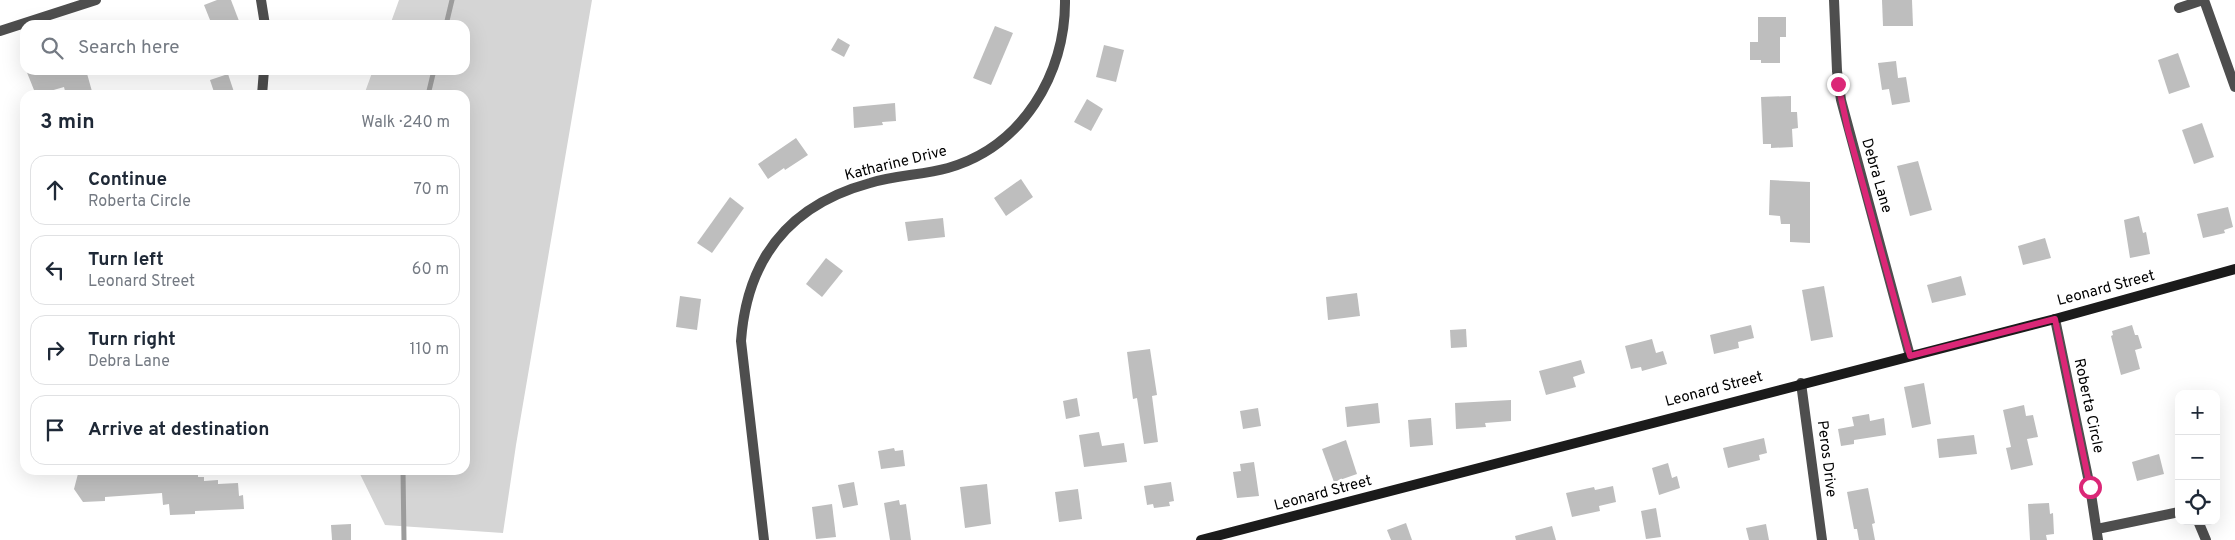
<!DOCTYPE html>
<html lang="en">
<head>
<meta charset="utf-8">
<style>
  :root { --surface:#fff; --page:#f2f2f3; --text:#1f2937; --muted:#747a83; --line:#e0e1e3 }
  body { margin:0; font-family:Overpass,sans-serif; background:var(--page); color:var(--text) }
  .controls { position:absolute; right:15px; bottom:15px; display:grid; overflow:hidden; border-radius:10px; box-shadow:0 5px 20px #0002 }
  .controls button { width:45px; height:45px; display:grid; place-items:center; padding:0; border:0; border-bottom:1px solid var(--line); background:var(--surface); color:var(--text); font:25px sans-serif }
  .stop { position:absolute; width:15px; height:15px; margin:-11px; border:4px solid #db2777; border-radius:50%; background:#fff }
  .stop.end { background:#db2777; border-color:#fff; box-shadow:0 1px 5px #0008 }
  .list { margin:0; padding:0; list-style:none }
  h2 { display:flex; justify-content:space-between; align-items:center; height:65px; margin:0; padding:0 20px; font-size:21px }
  h2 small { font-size:16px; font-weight:400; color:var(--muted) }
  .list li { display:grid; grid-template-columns:32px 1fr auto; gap:15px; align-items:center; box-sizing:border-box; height:70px; margin:0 10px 10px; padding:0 10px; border:1px solid var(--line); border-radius:15px }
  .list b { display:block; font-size:19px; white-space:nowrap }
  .list p { margin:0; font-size:16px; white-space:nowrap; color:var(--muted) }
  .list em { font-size:16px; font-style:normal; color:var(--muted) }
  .icon { flex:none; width:28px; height:28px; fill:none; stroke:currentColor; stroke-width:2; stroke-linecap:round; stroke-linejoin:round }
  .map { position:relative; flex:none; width:2235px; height:540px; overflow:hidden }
  .search { position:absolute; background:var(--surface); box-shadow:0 5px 20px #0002; left:20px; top:20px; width:450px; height:55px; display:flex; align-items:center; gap:12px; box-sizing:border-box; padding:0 18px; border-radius:15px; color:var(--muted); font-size:19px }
  .panel { position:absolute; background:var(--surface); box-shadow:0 5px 20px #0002; left:20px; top:90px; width:450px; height:385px; border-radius:15px }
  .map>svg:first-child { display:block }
</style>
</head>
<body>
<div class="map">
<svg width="2235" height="540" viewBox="0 0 2235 540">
  <rect width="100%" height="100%" fill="#fff"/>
  <path fill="#d5d5d5" d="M399 0H592L516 445 503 533 385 525 358 470H465V95H364L373 70H465V25H390Z"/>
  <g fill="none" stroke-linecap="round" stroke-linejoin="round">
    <g stroke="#9c9c9c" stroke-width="5">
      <path d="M446 25 452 0"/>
      <path d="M428 95 434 70"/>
      <path d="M403 470 404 540"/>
    </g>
  </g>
  <g fill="#bebebe">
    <path d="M217 0H231L239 21 230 25H212L204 5Z"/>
    <path d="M1882 0H1912L1913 26H1883Z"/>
    <path d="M1758 17H1786V37H1780V63H1761V60H1750V42H1758Z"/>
    <path d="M995 26 1013 33 991 85 973 78Z"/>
    <path d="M838 38 850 45 844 57 831 50Z"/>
    <path d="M1104 45 1124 50 1116 82 1096 77Z"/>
    <path d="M2178 53 2190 87 2169 94 2158 60Z"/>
    <path d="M1896 61 1898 78 1906 77 1910 102 1892 105 1889 89 1882 90 1878 63Z"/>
    <path d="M26 70H86L93 95H66L64 87 36 95Z"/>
    <path d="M228 74 235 95H215L210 80Z"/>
    <path d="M1791 96V112H1797L1798 128 1792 129 1793 147 1771 148V144H1763L1761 97Z"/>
    <path d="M1087 99 1103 109 1091 131 1074 122Z"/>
    <path d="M895 103 896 121 882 122 883 125 854 128 853 107Z"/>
    <path d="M2202 123 2214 157 2194 164 2182 130Z"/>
    <path d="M796 138 808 155 785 170 784 168 768 179 758 164Z"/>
    <path d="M1918 161 1932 210 1910 216 1897 166Z"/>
    <path d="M1021 179 1033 197 1006 216 994 198Z"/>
    <path d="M1770 180 1810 182V243L1790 242V224H1781L1780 216 1769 215Z"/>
    <path d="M730 197 744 208 712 253 697 243Z"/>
    <path d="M2228 207 2233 227 2224 230 2225 233 2203 238 2197 214Z"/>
    <path d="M2139 216 2143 233 2146 232 2150 254 2130 258 2124 220Z"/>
    <path d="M943 218 945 237 908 241 905 222Z"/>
    <path d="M2045 238 2051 258 2023 265 2018 246Z"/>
    <path d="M826 258 843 271 822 297 806 284Z"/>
    <path d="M1961 276 1966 295 1932 303 1927 285Z"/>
    <path d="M1824 286 1833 337 1811 341 1802 290Z"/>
    <path d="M1357 293 1360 316 1328 320 1326 297Z"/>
    <path d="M680 296 701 299 697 330 676 327Z"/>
    <path d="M1751 325 1754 338 1738 342 1739 348 1714 354 1710 335Z"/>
    <path d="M2132 325 2135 335H2138L2142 348 2135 350 2140 369 2121 375 2111 336 2113 335 2112 331Z"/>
    <path d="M1466 329 1467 347 1451 348 1450 330Z"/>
    <path d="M1652 339 1656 353 1663 351 1667 364 1642 371 1641 367 1631 369 1625 346Z"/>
    <path d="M1150 349 1157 395 1152 396 1158 442 1144 444 1137 398 1133 399 1127 352Z"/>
    <path d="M1581 360 1585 373 1573 377 1576 387 1546 395 1539 371Z"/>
    <path d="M1924 383 1931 424 1912 428 1904 387Z"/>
    <path d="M1077 398 1080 416 1066 419 1063 401Z"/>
    <path d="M1511 400V421L1485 423 1486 427 1456 429 1455 403Z"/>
    <path d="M1378 403 1380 423 1347 427 1345 407Z"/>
    <path d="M2024 405 2026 416 2033 415 2038 437 2027 439 2033 465 2011 470 2006 448 2011 447 2003 410Z"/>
    <path d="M1258 408 1261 426 1243 429 1240 411Z"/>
    <path d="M1869 414 1870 421 1884 418 1886 435 1854 440V444L1841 446 1838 429 1854 426 1852 417Z"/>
    <path d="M1431 418 1433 445 1410 447 1408 420Z"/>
    <path d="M1099 432 1102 446 1124 443 1127 462 1084 467 1079 435Z"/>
    <path d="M1974 435 1977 454 1939 458 1937 439Z"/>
    <path d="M1764 438 1767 453 1759 455 1760 460 1728 468 1723 448Z"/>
    <path d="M1346 440 1357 474 1334 482 1322 449Z"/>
    <path d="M894 448 895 451 903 450 905 466 881 469 878 451Z"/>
    <path d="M2159 454 2164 474 2137 481 2132 462Z"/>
    <path d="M1254 462 1259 496 1237 498 1233 472 1241 471 1240 464Z"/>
    <path d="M1668 463 1672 478 1677 476 1680 488 1659 495 1652 468Z"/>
    <path d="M79 470H198V477H204V481L218 480V484L238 483 239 496 243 495 244 509 195 511V514L170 515 169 504 163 505 162 493 105 497V501L83 502 74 489Z"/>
    <path d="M854 482 858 505 843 508 838 485Z"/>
    <path d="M1171 482 1174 501 1169 502 1170 506 1154 508 1153 504 1147 505 1144 486Z"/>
    <path d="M987 484 991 524 965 528 960 487Z"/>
    <path d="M1613 486 1616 502 1599 506 1600 511 1572 517 1566 493 1594 487 1595 490Z"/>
    <path d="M1868 488 1875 523 1872 524 1875 540H1859L1857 529H1854L1847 492Z"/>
    <path d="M1078 489 1082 519 1059 522 1055 492Z"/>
    <path d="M899 500 900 505 906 504 911 540H890L884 503Z"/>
    <path d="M2049 503 2050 514 2053 513 2054 534 2046 535 2047 540H2030L2028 504Z"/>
    <path d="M832 504 836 537 816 539 812 507Z"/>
    <path d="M1656 508 1661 537 1646 539 1641 511Z"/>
    <path d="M1406 523 1412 540H1391L1387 530Z"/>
    <path d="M351 524V540H332L331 525Z"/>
    <path d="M1766 524 1769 540H1749L1746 528Z"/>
    <path d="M1552 526 1556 540H1516L1515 536Z"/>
  </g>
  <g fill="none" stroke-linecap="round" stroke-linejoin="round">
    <g stroke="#4e4e4e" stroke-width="10">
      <path d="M261 0 265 25"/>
      <path d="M1834 0 1837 71 1841 100 1910 356"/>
      <path d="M2204 0 2235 87"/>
      <path d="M2179 8 2203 0"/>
      <path d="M0 31 96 0"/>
      <path d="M262 95 264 70"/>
      <path d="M2055 319 2090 487 2098 540"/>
      <path d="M1801 383 1822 540"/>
      <path d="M2198 521 2206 540"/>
      <path d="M2097 529 2179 512"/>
      <path d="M764 540 741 341C747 258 789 205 870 183 896 175 923 175 948 168 1022 147 1066 74 1065 0"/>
    </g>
    <path stroke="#1b1b1b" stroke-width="10" d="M1201 540 2055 319 2235 269"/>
  </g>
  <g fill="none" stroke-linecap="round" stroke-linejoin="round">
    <path stroke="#db2777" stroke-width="6" d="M1838 84 1848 130 1910 356 2055 319 2090 487"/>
  </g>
  <g text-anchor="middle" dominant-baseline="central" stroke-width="5" stroke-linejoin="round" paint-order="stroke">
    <g font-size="15" fill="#000" stroke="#fff">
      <text transform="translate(896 164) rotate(-14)">Katharine Drive</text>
      <text transform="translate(1876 176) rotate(74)">Debra Lane</text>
      <text transform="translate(2106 289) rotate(-15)">Leonard Street</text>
      <text transform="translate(1714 390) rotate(-15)">Leonard Street</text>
      <text transform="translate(2088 406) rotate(78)">Roberta Circle</text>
      <text transform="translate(1826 459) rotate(83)">Peros Drive</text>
      <text transform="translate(1323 494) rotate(-15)">Leonard Street</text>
    </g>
  </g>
</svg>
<div class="controls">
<button>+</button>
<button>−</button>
<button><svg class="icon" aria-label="locate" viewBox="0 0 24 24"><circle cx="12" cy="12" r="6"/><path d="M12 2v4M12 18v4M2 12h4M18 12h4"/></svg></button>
</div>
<div class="stop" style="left:2090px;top:487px"></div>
<div class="stop end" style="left:1838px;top:84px"></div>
<div class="search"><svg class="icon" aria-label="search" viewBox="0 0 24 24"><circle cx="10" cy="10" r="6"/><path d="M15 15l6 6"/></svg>Search here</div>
<section class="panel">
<h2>3 min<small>Walk · 240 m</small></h2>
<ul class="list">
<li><svg class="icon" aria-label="ahead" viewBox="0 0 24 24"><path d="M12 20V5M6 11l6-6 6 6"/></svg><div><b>Continue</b><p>Roberta Circle</p></div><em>70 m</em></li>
<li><svg class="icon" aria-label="left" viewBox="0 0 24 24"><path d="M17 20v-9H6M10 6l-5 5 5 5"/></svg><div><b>Turn left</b><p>Leonard Street</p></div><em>60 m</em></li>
<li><svg class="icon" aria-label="right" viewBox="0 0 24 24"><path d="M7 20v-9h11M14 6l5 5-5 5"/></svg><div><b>Turn right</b><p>Debra Lane</p></div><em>110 m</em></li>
<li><svg class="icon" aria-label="arrive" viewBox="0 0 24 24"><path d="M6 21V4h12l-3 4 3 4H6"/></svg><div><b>Arrive at destination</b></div></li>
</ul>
</section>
</div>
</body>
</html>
